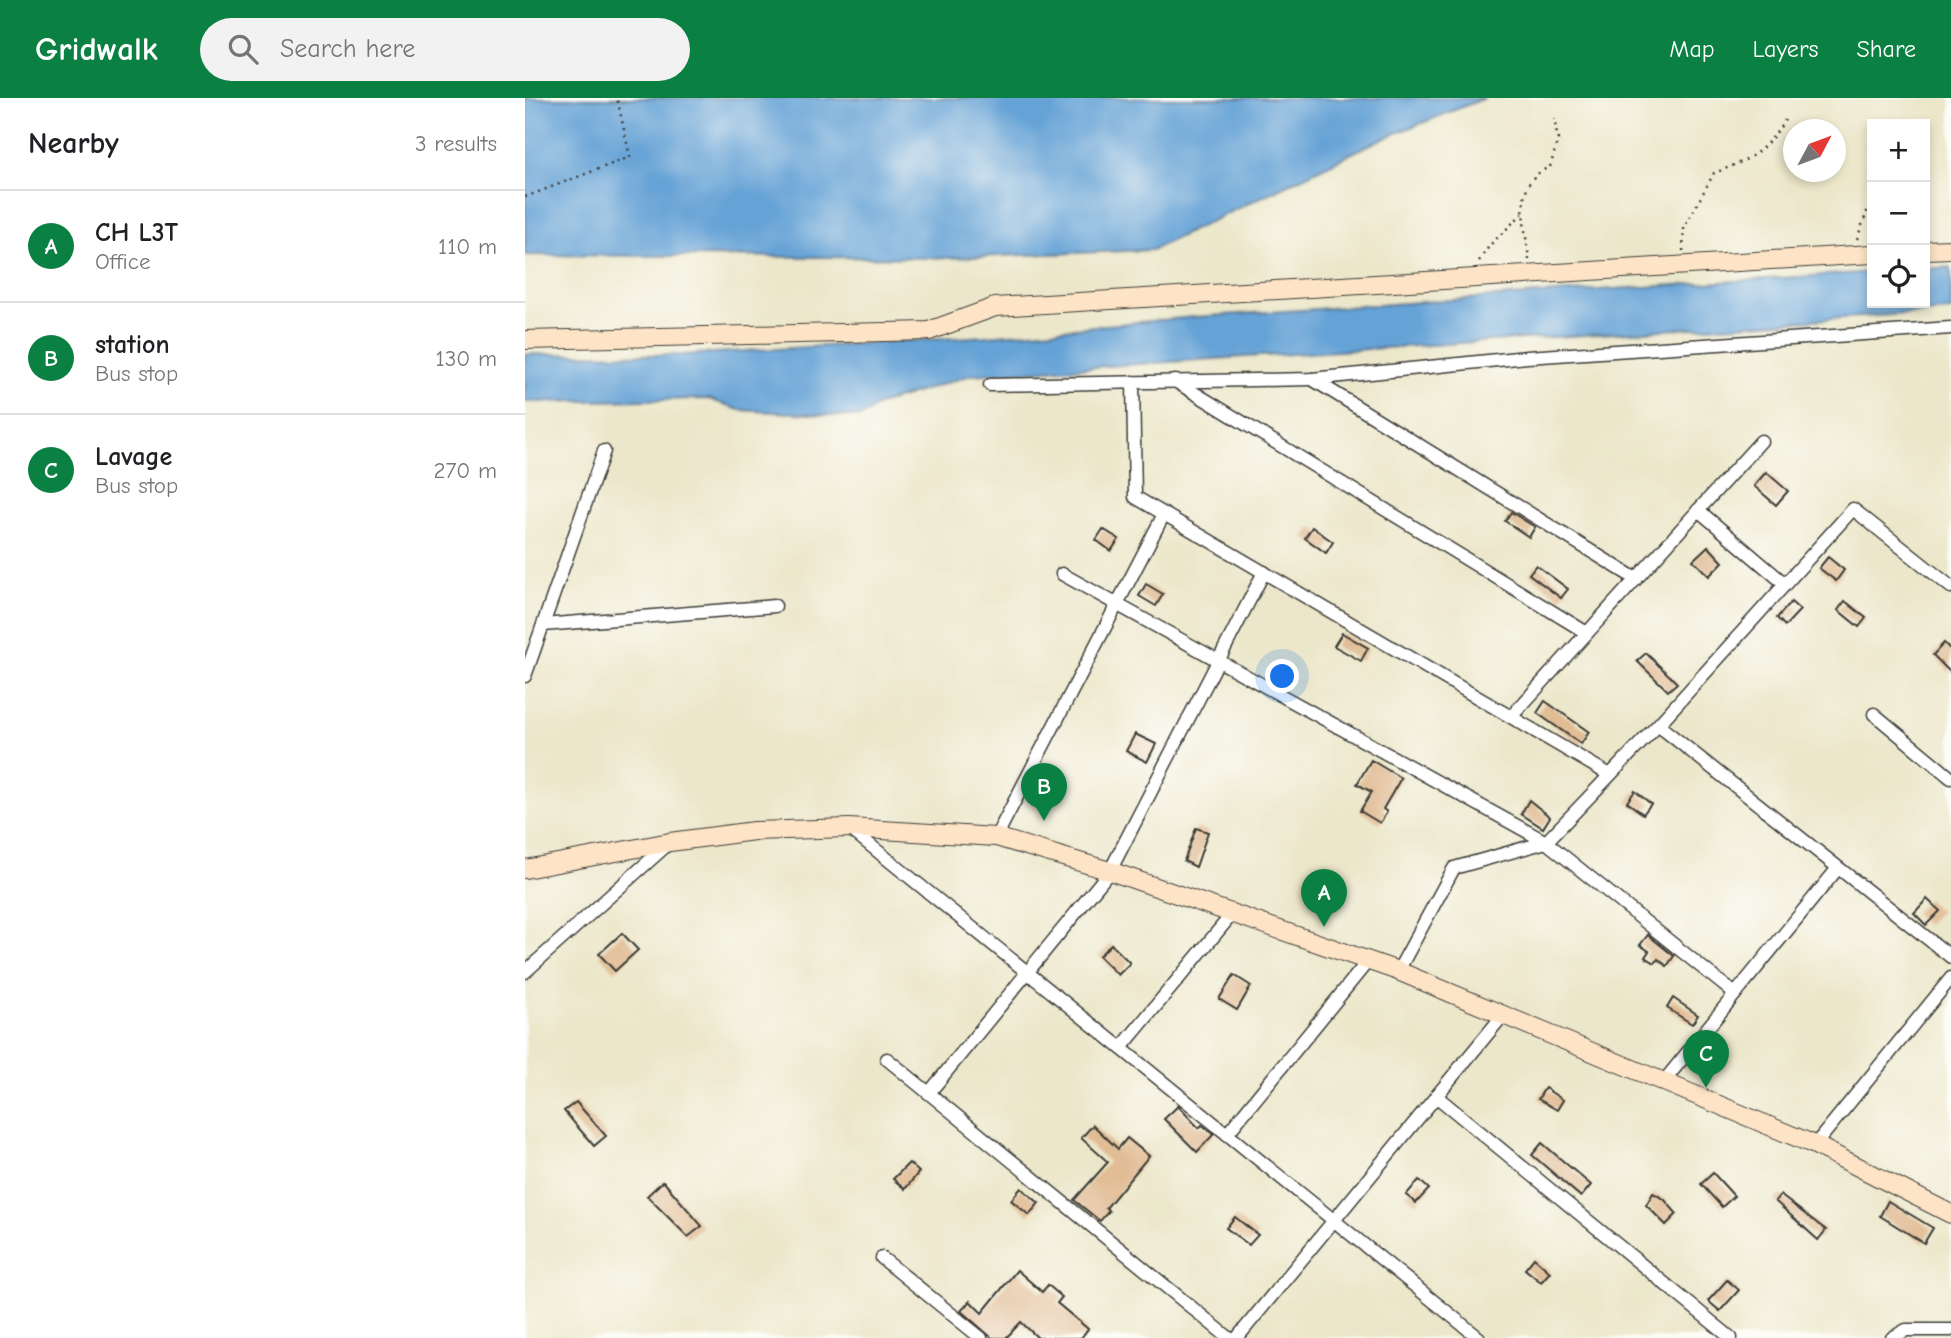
<!DOCTYPE html>
<html lang="en">
<head>
<meta charset="utf-8">
<style>
  :root { --surface:#fff; --page:#f2f2f2; --text:#202124; --muted:#757577; --line:#e0e0e0; --accent:#0b8043 }
  body { margin:0; font-family:"Comic Neue",sans-serif; background:var(--page); color:var(--text) }
  .controls { position:absolute; right:21px; top:21px; display:grid; overflow:hidden; border-radius:0px; box-shadow:0 4px 10px #0003 }
  .controls button { width:63px; height:63px; display:grid; place-items:center; padding:0; border:0; border-bottom:2px solid var(--line); background:var(--surface); color:var(--text); font:35px sans-serif }
  .compass { position:absolute; left:1258px; top:21px; width:63px; height:63px; border-radius:50%; background:var(--surface); box-shadow:0 4px 10px #0003; rotate:49deg }
  .you { position:absolute; left:758px; top:579px; width:24px; height:24px; margin:-18px; border:5px solid #fff; border-radius:50%; background:#1a73e8; box-shadow:0 0 0 10px #1a73e833 }
  .badge { display:grid; place-items:center; width:46px; height:46px; border-radius:50%; background:var(--accent); color:#fff; font-size:23px; font-weight:700 }
  .pin { position:absolute; translate:-50% -58px; filter:drop-shadow(0 2px 4px #0008) }
  .pin::after { content:''; position:absolute; top:37px; width:24px; height:21px; background:inherit; clip-path:polygon(0 0,100% 0,50% 100%) }
  .list { margin:0; padding:0; list-style:none }
  h2 { display:flex; justify-content:space-between; align-items:center; height:91px; margin:0; padding:0 28px; font-size:30px }
  h2 small { font-size:23px; font-weight:400; color:var(--muted) }
  .list li { display:grid; grid-template-columns:46px 1fr auto; gap:21px; align-items:center; box-sizing:border-box; height:112px; padding:0 28px; border-top:2px solid var(--line) }
  .list b { display:block; font-size:26px; white-space:nowrap }
  .list p { margin:0; font-size:23px; white-space:nowrap; color:var(--muted) }
  .list em { font-size:23px; font-style:normal; color:var(--muted) }
  .icon { flex:none; width:38px; height:38px; fill:none; stroke:currentColor; stroke-width:2; stroke-linecap:round; stroke-linejoin:round }
  .map { position:relative; flex:none; width:1426px; height:1240px; overflow:hidden }
  header { display:flex; align-items:center; gap:42px; box-sizing:border-box; height:98px; padding:0 35px; background:var(--accent); color:#fff }
  header strong { font-size:33px }
  nav { display:flex; gap:38px; margin-inline-start:auto; font-size:24px }
  .search { width:490px; height:63px; background:var(--page); display:flex; align-items:center; gap:18px; box-sizing:border-box; padding:0 24px; border-radius:38px; color:var(--muted); font-size:26px }
  main { display:flex }
  aside { flex:1; background:var(--surface) }
  .map>svg:first-child { display:block }
</style>
</head>
<body>
<header>
<strong>Gridwalk</strong>
<div class="search"><svg class="icon" aria-label="search" viewBox="0 0 24 24"><circle cx="10" cy="10" r="6"/><path d="M15 15l6 6"/></svg>Search here</div>
<nav><a>Map</a><a>Layers</a><a>Share</a></nav>
</header>
<main>
<aside>
<h2>Nearby<small>3 results</small></h2>
<ul class="list">
<li><span class="badge">A</span><div><b>CH L3T</b><p>Office</p></div><em>110 m</em></li>
<li><span class="badge">B</span><div><b>station</b><p>Bus stop</p></div><em>130 m</em></li>
<li><span class="badge">C</span><div><b>Lavage</b><p>Bus stop</p></div><em>270 m</em></li>
</ul>
</aside>
<div class="map">
<svg width="1426" height="1240" viewBox="0 0 1426 1240">
  <rect width="100%" height="100%" fill="#fdfcf7"/>
  <filter id="ink" filterUnits="userSpaceOnUse"><feTurbulence type="fractalNoise" baseFrequency=".0143" numOctaves="2"/><feDisplacementMap in="SourceGraphic" scale="14" xChannelSelector="R" yChannelSelector="G"/><feConvolveMatrix kernelMatrix="1 2 1 2 8 2 1 2 1" color-interpolation-filters="sRGB"/></filter>
  <filter id="wash" filterUnits="userSpaceOnUse"><feTurbulence type="fractalNoise" baseFrequency=".00686" numOctaves="4" result="noise"/><feDisplacementMap in="SourceGraphic" scale="28" xChannelSelector="R" yChannelSelector="G"/><feGaussianBlur stdDeviation="1.57" result="paint"/><feColorMatrix in="noise" values="0 0 0 0 0 0 0 0 0 0 0 0 0 0 0 0 0 1.4 0 .05"/><feComposite in="paint" operator="in"/></filter>
  <g filter="url(#wash)">
    <rect width="100%" height="100%" fill="#ece7ca"/>
    <g fill="#65a2d6" stroke="#405f79" stroke-width="2">
      <path d="M0 0H960L854 42 627 152 423 160 0 157Z"/>
      <path d="M1426 169V213L446 277 353 307 337 319 214 312 184 301 0 304V256L155 257 462 238 669 219 1347 174V205H1400V171Z"/>
    </g>
    <g id="blocks">
      <g fill="#e1bc94">
        <path d="M1241 374 1263 393 1251 407 1229 388Z"/>
        <path d="M986 414 1010 429 1004 439 980 423Z"/>
        <path d="M787 429 808 444 801 455 780 440Z"/>
        <path d="M578 431 594 441 586 453 571 442Z"/>
        <path d="M1183 448 1198 464 1184 478 1168 462Z"/>
        <path d="M1303 459 1319 472 1311 483 1294 470Z"/>
        <path d="M1011 467 1043 491 1036 500 1004 476Z"/>
        <path d="M621 486 638 496 631 508 614 498Z"/>
        <path d="M1320 503 1341 520 1334 529 1313 512Z"/>
        <path d="M1266 504 1275 512 1260 528 1252 520Z"/>
        <path d="M817 535 843 550 836 563 809 548Z"/>
        <path d="M1419 545 1426 552V575L1408 557Z"/>
        <path d="M1121 555 1152 585 1143 593 1112 563Z"/>
        <path d="M1020 603 1064 634 1056 646 1012 615Z"/>
        <path d="M610 636 631 646 622 664 601 653Z"/>
        <path d="M846 662 876 680 858 711 862 714 855 725 835 713 847 694 832 686Z"/>
        <path d="M1110 693 1126 706 1118 716 1102 704Z"/>
        <path d="M1004 702 1025 719 1018 730 996 716Z"/>
        <path d="M671 730 683 734 671 769 659 763Z"/>
        <path d="M1402 801 1415 813 1401 827 1389 815Z"/>
        <path d="M97 835 113 852 90 873 74 856Z"/>
        <path d="M1123 837 1149 858 1142 868 1133 861 1130 865 1120 859 1124 853 1115 847Z"/>
        <path d="M586 846 605 865 593 877 574 858Z"/>
        <path d="M709 877 726 888 712 912 694 901Z"/>
        <path d="M1148 900 1173 917 1167 926 1142 910Z"/>
        <path d="M1020 990 1038 1002 1032 1012 1013 1001Z"/>
        <path d="M51 1004 81 1038 69 1048 39 1013Z"/>
        <path d="M653 1008 674 1030 677 1027 689 1036 672 1054 639 1021Z"/>
        <path d="M568 1027 593 1051 602 1040 624 1058 581 1110 584 1113 575 1123 549 1102 583 1064 556 1040Z"/>
        <path d="M1017 1045 1066 1087 1056 1099 1007 1057Z"/>
        <path d="M384 1065 394 1074 380 1091 368 1081Z"/>
        <path d="M1188 1075 1209 1098 1197 1109 1176 1086Z"/>
        <path d="M894 1082 904 1091 891 1105 881 1097Z"/>
        <path d="M138 1083 177 1128 163 1139 122 1098Z"/>
        <path d="M496 1090 514 1105 504 1117 486 1102Z"/>
        <path d="M1128 1095 1139 1101 1152 1116 1141 1127 1121 1107Z"/>
        <path d="M1255 1097 1301 1132 1293 1142 1250 1103Z"/>
        <path d="M1363 1103 1408 1130 1399 1145 1355 1118Z"/>
        <path d="M710 1119 733 1137 724 1147 701 1130Z"/>
        <path d="M1009 1160 1025 1174 1016 1184 1000 1171Z"/>
        <path d="M492 1172 517 1194 523 1187 537 1199 532 1205 563 1231 556 1240H513L496 1224 481 1240H467L436 1213 445 1203 457 1215Z"/>
        <path d="M1202 1182 1214 1192 1195 1213 1183 1203Z"/>
      </g>
    </g>
  </g>
  <g filter="url(#ink)">
    <use href="#blocks" fill-opacity="0" stroke="#3b3a36" stroke-width="2"/>
    <g fill="none" stroke-linecap="round" stroke-linejoin="round">
      <g stroke="#3b3a36" stroke-width="15">
        <g id="street">
          <path d="M787 281 1111 481"/>
          <path d="M650 283 1062 535"/>
          <path d="M608 284 610 399 1085 677"/>
          <path d="M465 287 787 281 1002 259 1426 230"/>
          <path d="M1173 412 1260 486"/>
          <path d="M537 476 1021 744 1210 896"/>
          <path d="M18 527 250 508"/>
          <path d="M0 578 79 353"/>
          <path d="M1349 616 1426 680"/>
          <path d="M986 619 1236 343"/>
          <path d="M1133 627 1426 859"/>
          <path d="M324 730 954 1240"/>
          <path d="M471 739 639 416"/>
          <path d="M873 873 929 770 1021 744 1133 627 1328 411 1426 489"/>
          <path d="M0 874 143 746"/>
          <path d="M596 950 708 815"/>
          <path d="M362 961 704 1240"/>
          <path d="M1140 982 1313 770"/>
          <path d="M404 995 585 773 739 474"/>
          <path d="M911 998 1206 1240"/>
          <path d="M702 1036 843 863"/>
          <path d="M1290 1047 1426 880"/>
          <path d="M357 1160 456 1240"/>
          <path d="M712 1240 979 916"/>
          <path d="M1367 1240 1381 1232H1426"/>
        </g>
      </g>
      <g stroke="#3b3a36" stroke-width="20">
        <g id="secondary">
          <path d="M1400 152 1426 151"/>
          <path d="M0 242 404 233 470 209 1347 156"/>
          <path d="M0 771 145 744 229 733 324 730 471 739 585 773 873 873 1290 1047 1426 1116"/>
        </g>
      </g>
      <g stroke="#3b3a36" stroke-width="2.5" stroke-dasharray="2 5" stroke-linecap="butt">
        <path d="M0 99 105 59 92 0"/>
        <path d="M1332 141 1347 100"/>
        <path d="M1158 153 1159 130 1189 75C1225 62 1239 54 1260 22"/>
        <path d="M1004 162C1001 128 985 84 1025 69L1033 42 1029 21"/>
        <path d="M954 163 965 147 999 114"/>
      </g>
      <use href="#street" stroke="#fff" stroke-width="12"/>
      <use href="#secondary" stroke="#fee4c6" stroke-width="18"/>
    </g>
  </g>
</svg>
<div class="controls">
<button>+</button>
<button>−</button>
<button><svg class="icon" aria-label="locate" viewBox="0 0 24 24"><circle cx="12" cy="12" r="6"/><path d="M12 2v4M12 18v4M2 12h4M18 12h4"/></svg></button>
</div>
<svg class="compass" viewBox="-18 -18 36 36"><path d="M0-13l5 13h-10z" fill="#e53935"/><path d="M0 13l5-13h-10z" fill="#757577"/></svg>
<div class="you"></div>
<div class="pin badge" style="left:799px;top:829px">A</div>
<div class="pin badge" style="left:519px;top:723px">B</div>
<div class="pin badge" style="left:1181px;top:990px">C</div>
</div>
</main>
</body>
</html>
